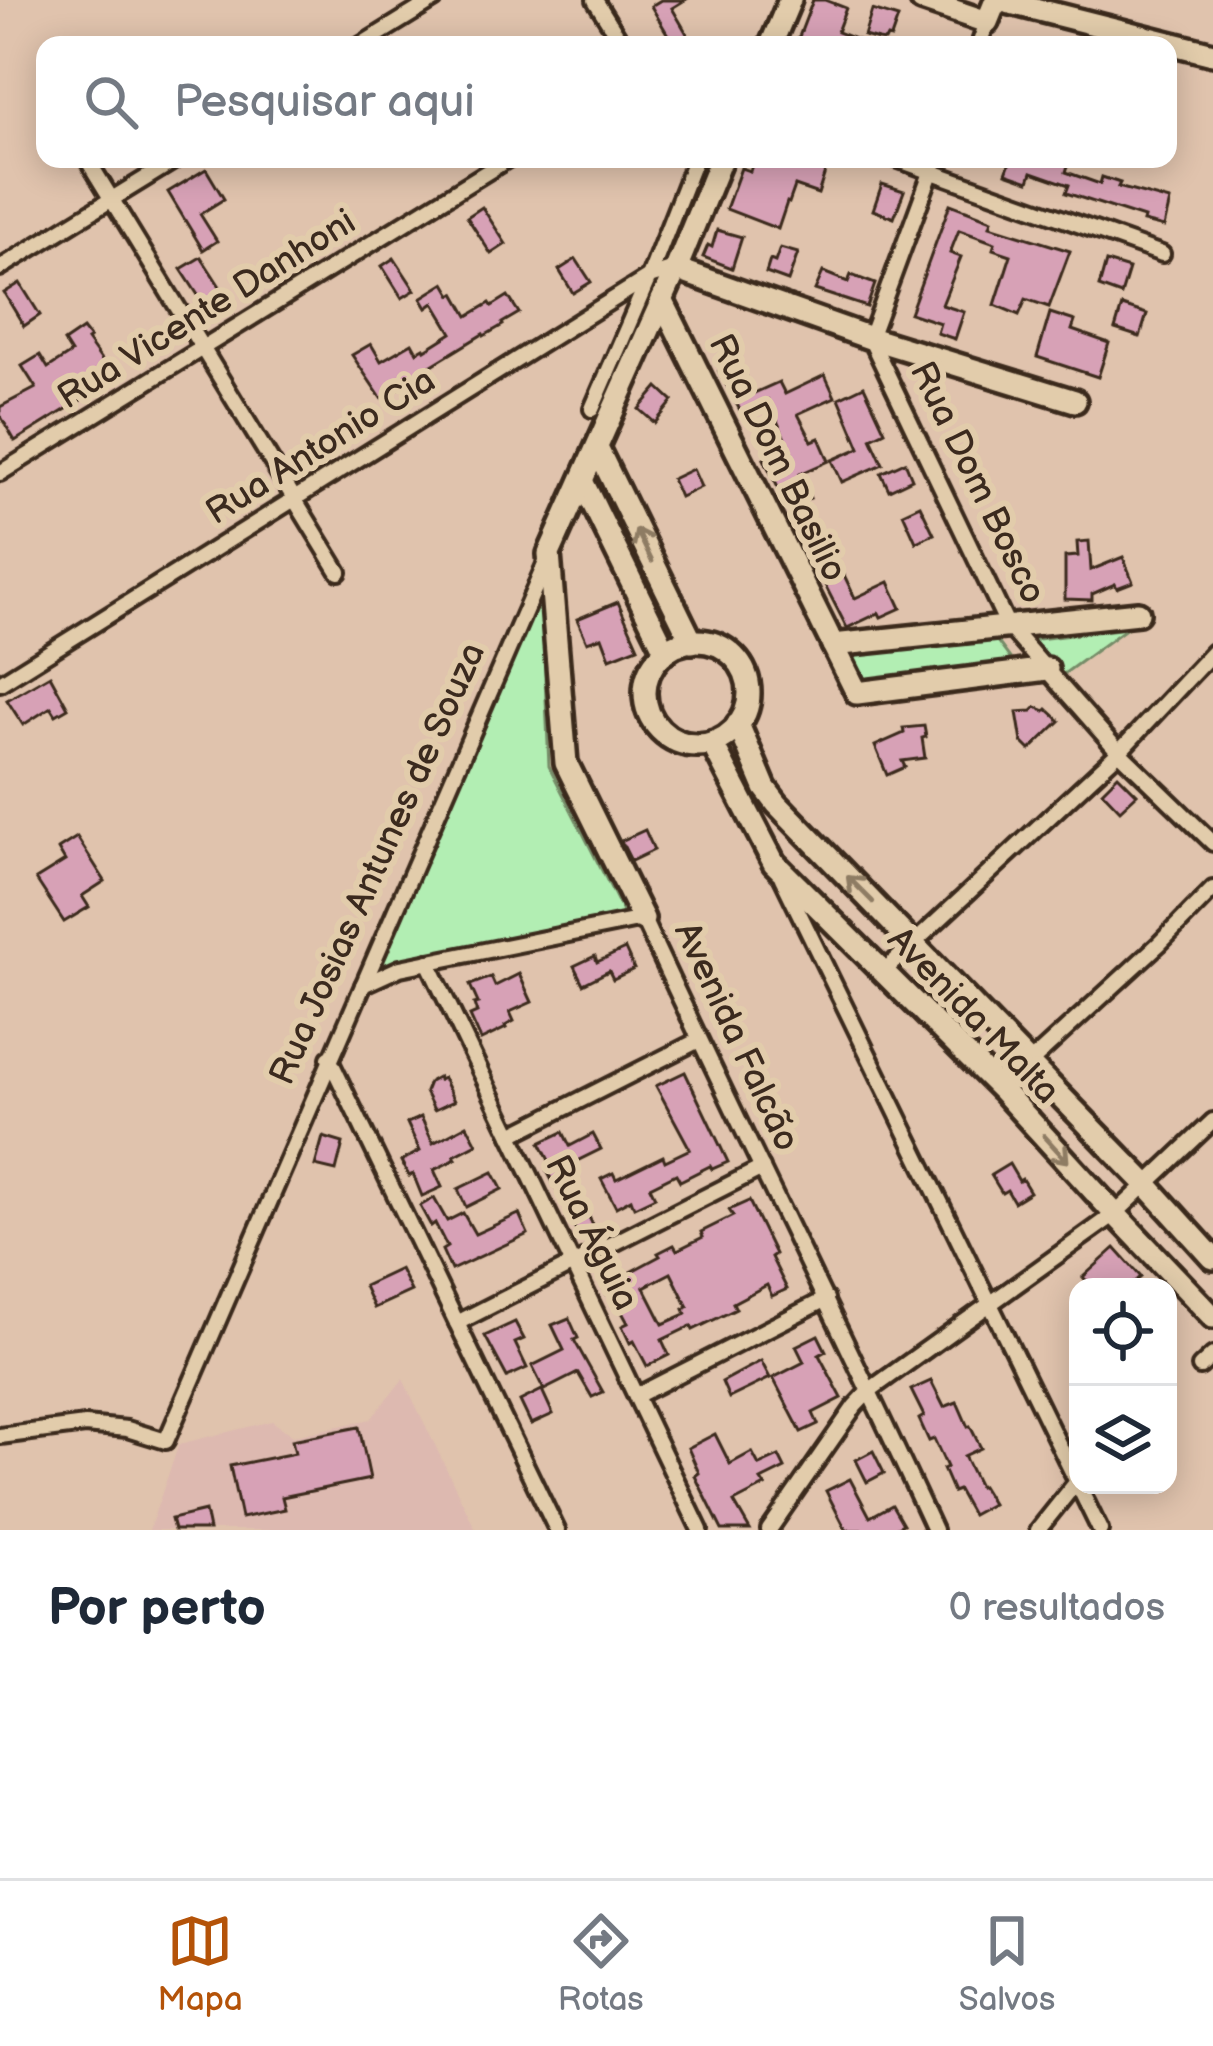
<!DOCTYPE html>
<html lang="pt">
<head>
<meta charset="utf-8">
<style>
  :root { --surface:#fff; --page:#f6f6f7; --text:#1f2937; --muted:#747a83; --line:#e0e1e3; --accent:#b45309 }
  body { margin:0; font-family:"Balsamiq Sans",sans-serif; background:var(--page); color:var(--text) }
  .controls { position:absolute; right:36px; bottom:36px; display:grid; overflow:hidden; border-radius:24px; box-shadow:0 6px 30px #0003 }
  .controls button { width:108px; height:108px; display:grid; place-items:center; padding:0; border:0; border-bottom:3px solid var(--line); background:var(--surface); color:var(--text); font:60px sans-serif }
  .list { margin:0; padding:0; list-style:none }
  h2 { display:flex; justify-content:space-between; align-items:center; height:156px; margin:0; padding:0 48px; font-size:51px }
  h2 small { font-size:39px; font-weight:400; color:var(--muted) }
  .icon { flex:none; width:66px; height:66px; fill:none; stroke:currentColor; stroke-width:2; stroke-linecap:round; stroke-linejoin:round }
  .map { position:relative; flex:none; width:1213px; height:1530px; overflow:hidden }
  .search { position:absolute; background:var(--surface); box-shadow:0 6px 30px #0003; left:36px; right:36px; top:36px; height:132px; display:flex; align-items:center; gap:30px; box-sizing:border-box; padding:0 42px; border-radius:24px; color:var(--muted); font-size:45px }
  .sheet { height:348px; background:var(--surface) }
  nav { display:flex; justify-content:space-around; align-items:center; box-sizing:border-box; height:168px; border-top:3px solid var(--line); background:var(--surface); font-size:33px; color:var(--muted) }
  nav a { display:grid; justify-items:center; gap:6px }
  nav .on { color:var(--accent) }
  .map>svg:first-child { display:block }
</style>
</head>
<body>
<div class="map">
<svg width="1213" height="1530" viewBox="0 0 1213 1530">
  <rect width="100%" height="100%" fill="#e0c3ad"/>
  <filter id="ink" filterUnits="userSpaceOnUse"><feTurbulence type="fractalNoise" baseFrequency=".00833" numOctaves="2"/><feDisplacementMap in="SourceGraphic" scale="24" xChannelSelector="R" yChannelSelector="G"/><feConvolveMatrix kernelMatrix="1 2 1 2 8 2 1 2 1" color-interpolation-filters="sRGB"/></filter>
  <g filter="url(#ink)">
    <path fill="#ddb9b0" d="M403 1379 476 1530H149L179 1444 272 1421 293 1436 371 1419Z"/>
    <g fill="#b2eeb3" stroke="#768c68" stroke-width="3">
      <path d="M541 589 549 766 623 912 621 918 395 962 374 972Z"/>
      <path d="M1127 628 1061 676 1030 640Z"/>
      <path d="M994 637 1018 669 862 688 845 653Z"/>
    </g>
    <g fill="#d7a1b6" stroke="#3b2a1e" stroke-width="3" fill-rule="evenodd">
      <path d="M661 0H685L672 8 690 39 687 41 689 45H651L668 35 651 6Z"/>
      <path d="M813 0H825L846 8 837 32 870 45H806L797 42Z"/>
      <path d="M872 10 898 18 891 38 887 37 885 41 878 40 864 36Z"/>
      <path d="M754 159H816L828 163 818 194 795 186 789 203 787 202 778 229 726 209 741 168 750 171Z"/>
      <path d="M1011 159H1070L1066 172 1100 184 1102 177 1120 183 1118 187 1170 201 1164 227 1143 222 1144 218 1066 193 1069 185 1032 172 1029 181 1006 173Z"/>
      <path d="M206 169 224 199 200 214 217 241 203 250 168 192Z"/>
      <path d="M882 184 904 191 894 218 873 210Z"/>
      <path d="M950 204 992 220 990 226 1070 251 1049 307 1026 299 1019 315 995 305 1011 255 993 249 995 243 959 230 950 253 961 257 942 305 964 312 955 339 937 333 940 323 910 313Z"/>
      <path d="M482 207 506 244 491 254 467 217Z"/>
      <path d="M717 230 742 237 732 268 703 257 708 245 712 247Z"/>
      <path d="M780 248 798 253 788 281 766 273 770 260 775 262Z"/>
      <path d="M201 257 232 305 213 318 181 269Z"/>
      <path d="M394 258 415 290 402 298 382 266Z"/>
      <path d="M576 259 591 282 573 293 559 270Z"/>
      <path d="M1106 262 1129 269 1121 295 1099 287Z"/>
      <path d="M823 272 848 282 851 275 875 284 867 307 815 290Z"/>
      <path d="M20 283 40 315 24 326 4 293Z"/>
      <path d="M445 283 452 295 455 293 468 316 490 303 492 306 508 296 519 313 502 323 503 325 484 336 483 334 411 378 413 381 381 398 352 355 371 344 381 361 412 343 417 352 424 348 425 350 452 333 434 303 427 308 421 298Z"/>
      <path d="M1122 306 1147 314 1140 337 1115 329Z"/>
      <path d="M1050 313 1075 321 1072 330 1109 343 1098 377 1037 357Z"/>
      <path d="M83 329 90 338 87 340 115 379 15 441 0 415V407L36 388 22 366 40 355 48 368 71 353 64 342Z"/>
      <path d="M738 361 754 393 779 382 785 394 825 375 835 397 798 414 812 441 819 438 829 461 800 474 810 498 804 500 817 527 801 535 764 459 789 448 768 400 741 412 719 371Z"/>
      <path d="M864 386 885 431 871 438 883 464 842 482 832 460 860 448 839 398Z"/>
      <path d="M658 387 673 401 655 423 639 409Z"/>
      <path d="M905 462 912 479 889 490 881 473Z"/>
      <path d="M693 469 701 487 680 497 672 479Z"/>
      <path d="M920 505 934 534 916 542 903 513Z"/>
      <path d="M1089 541 1091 570 1123 557 1133 582 1117 588 1115 584 1092 594V600L1065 599V557L1078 556 1077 542Z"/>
      <path d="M844 575 855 598 889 582 901 608 881 617 879 613 847 628 825 585Z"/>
      <path d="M618 602 638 647 610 658 602 637 587 642 577 619Z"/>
      <path d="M50 675 68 708 56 715 51 707 23 725 7 700Z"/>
      <path d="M1036 707 1045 711 1047 709 1060 721 1030 750 1022 742 1017 712 1032 711Z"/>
      <path d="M924 726 926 737 922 738 925 758 902 761 905 767 887 775 875 746 904 733 903 728Z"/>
      <path d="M1118 775 1137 794 1120 810 1102 791Z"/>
      <path d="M645 830 654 850 631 861 621 841Z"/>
      <path d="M77 837 105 881 82 896 89 907 64 922 36 879 65 861 58 849Z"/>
      <path d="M625 949 634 969 613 979 609 971 583 984 574 966 595 956 597 962Z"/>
      <path d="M519 974 532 1002 510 1012 514 1021 505 1026 506 1028 481 1040 470 1016 477 1013 474 1004 478 1003 470 985 491 977 495 986Z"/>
      <path d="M685 1072 728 1162 712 1169 710 1166 680 1181 676 1174 650 1187 655 1197 634 1207 631 1199 616 1207 601 1179 613 1173 616 1179 663 1156 665 1161 690 1149 656 1086Z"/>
      <path d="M438 1077 439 1080 443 1078 454 1101 434 1110 425 1092 429 1082Z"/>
      <path d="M421 1117 433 1143 467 1125 477 1144 454 1156 456 1159 434 1170 442 1187 422 1196 413 1174 409 1176 401 1161 420 1151 407 1123Z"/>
      <path d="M563 1132 570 1146 593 1134 601 1149 569 1165 578 1182 558 1192 547 1171 553 1168 540 1143Z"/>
      <path d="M323 1137 343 1143 336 1171 315 1166Z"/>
      <path d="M1009 1164 1019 1181 1022 1179 1030 1192 1014 1202 1007 1190 1002 1193 991 1175Z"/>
      <path d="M493 1172 502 1189 466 1207 458 1189Z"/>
      <path d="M434 1198 447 1221 463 1213 475 1234 519 1214 528 1234 451 1270 442 1250 447 1247 435 1223 431 1226 420 1206Z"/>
      <path d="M749 1201 775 1254 771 1257 787 1289 772 1296 767 1285 733 1303 736 1309 693 1330 691 1326 662 1340 669 1355 647 1366 634 1341 630 1343 622 1326 628 1323 611 1292 607 1294 600 1279 616 1272 619 1278 660 1256 658 1253 674 1245 677 1250 703 1237 701 1232 733 1216 729 1210ZM671 1273 688 1307 684 1309 686 1314 663 1324 644 1287Z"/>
      <path d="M585 1208 596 1232 580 1239 569 1216Z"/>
      <path d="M1115 1248 1141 1277 1129 1287H1092L1083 1277Z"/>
      <path d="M400 1269 411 1291 374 1308 364 1286Z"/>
      <path d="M569 1318 578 1338 574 1340 603 1392 592 1397 578 1373 544 1390 532 1366 564 1350 552 1325Z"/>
      <path d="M515 1322 524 1339 515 1343 527 1368 507 1377 485 1336Z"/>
      <path d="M818 1335 826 1351 819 1355 842 1398 813 1413 818 1424 801 1432 773 1378 804 1362 796 1346Z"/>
      <path d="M761 1361 770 1378 729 1398 722 1382Z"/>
      <path d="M931 1381 944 1407 957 1402 968 1427 970 1426 981 1448 964 1456 979 1487 981 1486 992 1504 972 1515 958 1490 953 1492 943 1469 947 1467 934 1439 929 1441 919 1419 924 1416 911 1390Z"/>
      <path d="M542 1390 553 1414 531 1424 520 1401Z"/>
      <path d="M359 1427 370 1479 282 1497 285 1509 241 1518 230 1466 295 1453 292 1440Z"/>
      <path d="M715 1434 730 1464 752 1452 759 1465 779 1456 785 1468 761 1480 765 1486 734 1502 750 1530H722L695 1476 699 1473 688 1448Z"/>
      <path d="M873 1451 884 1473 867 1482 856 1460Z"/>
      <path d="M850 1479 870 1517 892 1505 903 1524 891 1530H846L826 1491Z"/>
      <path d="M205 1511 209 1530H174L171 1519Z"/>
    </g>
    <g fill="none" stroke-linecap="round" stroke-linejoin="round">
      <g stroke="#3b2a1e" stroke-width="22">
        <g id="street">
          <path d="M595 0 623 45"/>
          <path d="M361 45 434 0"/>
          <path d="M979 45 987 22"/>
          <path d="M87 159 339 572"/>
          <path d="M896 159 1162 254"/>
          <path d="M936 159 870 338 1008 626 1119 752 1213 843"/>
          <path d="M0 268 177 159"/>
          <path d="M592 409 649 277 694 162"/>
          <path d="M0 473 508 159"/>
          <path d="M0 683 649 277 675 269"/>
          <path d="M782 878 1078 1484"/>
          <path d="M428 962 700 1530"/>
          <path d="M884 971 1119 752 1213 652"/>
          <path d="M363 985 400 968 643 919C738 1124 840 1325 934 1530"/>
          <path d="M329 1058 557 1530"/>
          <path d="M1001 1089 1159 944 1213 889"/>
          <path d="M511 1135 699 1040"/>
          <path d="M457 1323 762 1168"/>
          <path d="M1200 1367 1213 1355"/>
          <path d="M636 1396 826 1299"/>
          <path d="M0 1436 85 1425 127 1429 166 1441 547 560"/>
          <path d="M1078 1485 1100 1530"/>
          <path d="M769 1530 855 1406 870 1390 1115 1214 1213 1121"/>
          <path d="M1038 1530 1078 1480"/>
        </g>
      </g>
      <g stroke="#3b2a1e" stroke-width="30">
        <g id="secondary">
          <path d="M922 0 987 22 996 0"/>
          <path d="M999 0 1213 54"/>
          <path d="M771 45 790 0"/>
          <path d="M676 269 870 338 1075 401"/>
          <path d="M662 300 857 693 1047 669"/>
          <path d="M597 448 692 642"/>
          <path d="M582 481 666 652"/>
          <circle cx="697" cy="693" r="52"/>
          <path d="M833 645 1138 613"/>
          <path d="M738 724 765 788 777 804 1146 1184 1213 1258"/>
          <path d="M712 743 774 863 1001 1089 1115 1214 1213 1317"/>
          <path d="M643 919 566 763 549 554 676 269 721 159"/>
        </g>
      </g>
      <use href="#street" stroke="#e2ccab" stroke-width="14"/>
      <use href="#secondary" stroke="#e2ccab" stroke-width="21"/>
    </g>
    <defs><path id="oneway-shaft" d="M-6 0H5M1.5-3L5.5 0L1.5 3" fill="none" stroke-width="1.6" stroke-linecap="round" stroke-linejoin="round" transform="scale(3)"/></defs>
    <g stroke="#8e7b64">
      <use href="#oneway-shaft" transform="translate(644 545) rotate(-116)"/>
      <use href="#oneway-shaft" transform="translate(860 889) rotate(-135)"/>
      <use href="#oneway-shaft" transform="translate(1056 1149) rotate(48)"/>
    </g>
  </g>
  <g text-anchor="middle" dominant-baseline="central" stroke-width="12" stroke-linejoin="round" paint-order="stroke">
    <g font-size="36" fill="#3b2a1e" stroke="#e2ccab">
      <text transform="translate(207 310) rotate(-32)">Rua Vicente Danhoni</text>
      <text transform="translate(321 447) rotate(-32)">Rua Antonio Cia</text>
      <text transform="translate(777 458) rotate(64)">Rua Dom Basilio</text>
      <text transform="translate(977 483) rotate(64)">Rua Dom Bosco</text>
      <text transform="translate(378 864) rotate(-66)">Rua Josias Antunes de Souza</text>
      <text transform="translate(973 1016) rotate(46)">Avenida Malta</text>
      <text transform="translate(736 1037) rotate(65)">Avenida Falcão</text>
      <text transform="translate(591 1233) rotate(64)">Rua Águia</text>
    </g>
  </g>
</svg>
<div class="controls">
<button><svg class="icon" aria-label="locate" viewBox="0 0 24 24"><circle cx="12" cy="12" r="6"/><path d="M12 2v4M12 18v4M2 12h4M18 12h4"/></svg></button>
<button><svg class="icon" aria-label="layers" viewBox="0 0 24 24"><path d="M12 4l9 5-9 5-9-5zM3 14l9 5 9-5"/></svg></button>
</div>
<div class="search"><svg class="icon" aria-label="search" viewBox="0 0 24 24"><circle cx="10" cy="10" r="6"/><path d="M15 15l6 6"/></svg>Pesquisar aqui</div>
</div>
<section class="sheet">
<h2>Por perto<small>0 resultados</small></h2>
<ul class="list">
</ul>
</section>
<nav>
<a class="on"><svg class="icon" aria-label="map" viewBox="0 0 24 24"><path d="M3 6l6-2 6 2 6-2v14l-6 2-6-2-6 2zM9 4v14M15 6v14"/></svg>Mapa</a>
<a><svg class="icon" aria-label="directions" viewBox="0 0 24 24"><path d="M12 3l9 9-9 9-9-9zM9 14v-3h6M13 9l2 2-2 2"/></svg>Rotas</a>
<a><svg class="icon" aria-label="saved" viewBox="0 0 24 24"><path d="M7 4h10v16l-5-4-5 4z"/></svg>Salvos</a>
</nav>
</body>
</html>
